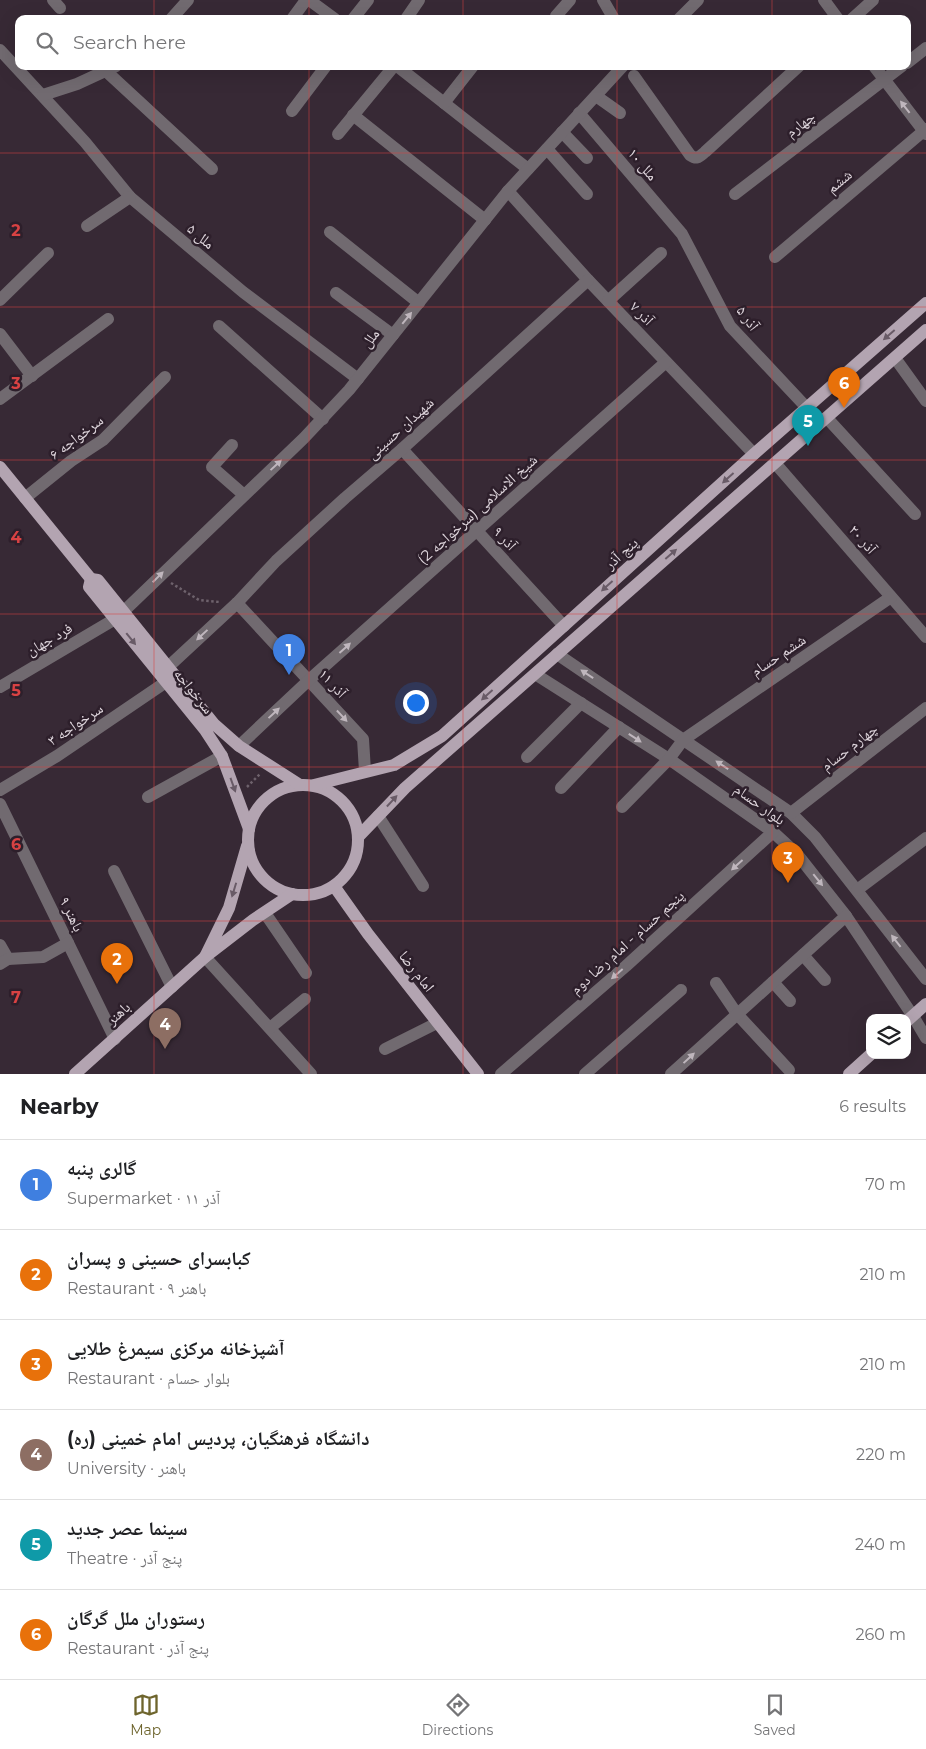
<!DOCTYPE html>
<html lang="en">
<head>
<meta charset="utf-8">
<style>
  :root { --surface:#fff; --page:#f2f2f2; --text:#202124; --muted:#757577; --line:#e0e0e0; --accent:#6e652d }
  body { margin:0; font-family:Montserrat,"Noto Naskh Arabic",sans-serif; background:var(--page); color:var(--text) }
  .controls { position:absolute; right:15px; bottom:15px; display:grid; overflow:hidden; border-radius:10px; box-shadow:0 5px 20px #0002 }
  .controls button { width:45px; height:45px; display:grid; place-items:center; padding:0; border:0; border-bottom:1px solid var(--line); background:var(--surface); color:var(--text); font:25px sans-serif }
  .you { position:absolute; left:415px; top:702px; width:18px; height:18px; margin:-12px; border:4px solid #fff; border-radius:50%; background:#1a73e8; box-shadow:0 0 0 8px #1a73e833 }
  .badge { display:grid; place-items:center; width:32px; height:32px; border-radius:50%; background:var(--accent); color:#fff; font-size:16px; font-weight:700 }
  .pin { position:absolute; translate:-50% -41px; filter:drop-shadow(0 1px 2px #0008) }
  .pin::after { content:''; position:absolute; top:26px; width:18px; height:15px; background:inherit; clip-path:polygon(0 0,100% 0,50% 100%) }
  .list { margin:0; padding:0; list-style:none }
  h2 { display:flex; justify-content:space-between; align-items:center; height:65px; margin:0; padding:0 20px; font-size:21px }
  h2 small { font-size:16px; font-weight:400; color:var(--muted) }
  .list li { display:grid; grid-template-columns:32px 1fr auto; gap:15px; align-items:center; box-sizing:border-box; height:90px; padding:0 20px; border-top:1px solid var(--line) }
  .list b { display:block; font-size:19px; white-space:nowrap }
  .list p { margin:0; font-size:16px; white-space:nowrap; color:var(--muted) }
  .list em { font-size:16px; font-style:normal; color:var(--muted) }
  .icon { flex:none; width:28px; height:28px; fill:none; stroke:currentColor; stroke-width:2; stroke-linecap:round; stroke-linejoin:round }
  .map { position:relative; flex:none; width:926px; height:1074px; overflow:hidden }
  .search { position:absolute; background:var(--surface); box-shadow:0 5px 20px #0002; left:15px; right:15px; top:15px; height:55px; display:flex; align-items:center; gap:12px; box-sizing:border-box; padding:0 18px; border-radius:10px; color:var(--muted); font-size:19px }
  .sheet { height:605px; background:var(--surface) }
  nav { display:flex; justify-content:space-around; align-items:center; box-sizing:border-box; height:70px; border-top:1px solid var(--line); background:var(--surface); font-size:14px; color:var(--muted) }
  nav a { display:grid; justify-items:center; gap:2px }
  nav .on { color:var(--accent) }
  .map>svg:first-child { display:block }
</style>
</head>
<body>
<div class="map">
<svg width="926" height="1074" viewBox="0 0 926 1074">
  <rect width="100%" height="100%" fill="#372935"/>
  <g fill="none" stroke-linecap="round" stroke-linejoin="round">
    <g stroke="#6e626c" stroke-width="2.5" stroke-dasharray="2.5 2.5" stroke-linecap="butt">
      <path d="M171 583 199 600 220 602"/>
      <path d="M247 787 261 773"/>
    </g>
    <g stroke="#716a70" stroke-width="12">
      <path d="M53 0 60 8"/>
      <path d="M309 0 335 19"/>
      <path d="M603 0 614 19"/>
      <path d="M824 0 838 19"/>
      <path d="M556 16 570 0"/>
      <path d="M171 19 188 0"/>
      <path d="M292 19 306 0"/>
      <path d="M353 19 368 0"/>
      <path d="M406 19 419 0"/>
      <path d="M679 19 698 0"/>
      <path d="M852 19 873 0"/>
      <path d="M0 50 85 142 130 197 243 292 358 379"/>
      <path d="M907 63 926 48"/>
      <path d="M397 66 528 169"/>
      <path d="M874 66 926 134"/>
      <path d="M107 72 212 169"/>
      <path d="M634 76 690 155C697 160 699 157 705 152L799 66"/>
      <path d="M43 95 77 84 116 66"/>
      <path d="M596 96 620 113"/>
      <path d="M444 103 473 66"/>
      <path d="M292 111 326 66"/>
      <path d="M579 113 682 234 730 326 807 408"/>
      <path d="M353 115 485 220"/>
      <path d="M562 132 587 158"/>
      <path d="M338 134 394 66"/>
      <path d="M547 149 587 194"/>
      <path d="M508 191 588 280 754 454"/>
      <path d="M735 194 902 66"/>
      <path d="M87 226 130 197"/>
      <path d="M330 232 419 303"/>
      <path d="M775 257 926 129"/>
      <path d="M336 293 393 335"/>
      <path d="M0 300 48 253"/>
      <path d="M608 301 661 253"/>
      <path d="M219 326 323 419"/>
      <path d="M0 334 32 376"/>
      <path d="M895 358 926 401"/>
      <path d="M0 399 108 319"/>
      <path d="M827 418 915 514"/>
      <path d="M232 445 212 467 244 495"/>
      <path d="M402 449 564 626"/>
      <path d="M775 463 926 637"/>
      <path d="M25 498 71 461 103 440 165 377"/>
      <path d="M237 603 363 739 365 771"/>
      <path d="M124 611 304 438 349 390 508 191 623 66"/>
      <path d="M557 654 791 813 815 837 926 979"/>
      <path d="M168 667 237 603 276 561 345 498 402 449 588 280"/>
      <path d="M535 674 669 759 773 832 797 854 846 916 913 1016 926 1038"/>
      <path d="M0 687 115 619"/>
      <path d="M239 746 309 680 666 362"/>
      <path d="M527 757 581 703"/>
      <path d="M561 788 619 727"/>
      <path d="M0 790 57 756 166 682"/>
      <path d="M148 797 222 756"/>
      <path d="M0 804 115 1039"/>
      <path d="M622 807 669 759 683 740 891 597"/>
      <path d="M791 813 926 708"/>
      <path d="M378 816 423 886"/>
      <path d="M114 871 172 987"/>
      <path d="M857 890 926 838"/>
      <path d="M265 913 306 973"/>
      <path d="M0 945 8 959"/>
      <path d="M803 955 825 980"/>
      <path d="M205 957 311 1074"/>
      <path d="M0 964 8 959 43 957 68 943"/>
      <path d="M773 982 790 1001"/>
      <path d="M716 983 737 1014 789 1070"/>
      <path d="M270 1028 305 999"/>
      <path d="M385 1049 437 1023"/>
      <path d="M501 1074 626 966 773 832"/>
      <path d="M585 1074 681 990"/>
      <path d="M671 1074 846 916"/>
    </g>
    <g stroke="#b3a4b1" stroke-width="12">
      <path d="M0 467 91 579"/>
      <circle cx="303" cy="840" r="55"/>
      <path d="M314 785 394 765 442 736 754 454 926 303"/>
      <path d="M249 829 222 756 205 730 89 587 91 579 98 580 214 724 239 746 300 785"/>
      <path d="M359 836 405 788 926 330"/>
      <path d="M247 846 229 908 205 957 253 920 292 894"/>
      <path d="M334 886 368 934 478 1074"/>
      <path d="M907 1021 926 1004"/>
      <path d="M75 1074 205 957"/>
      <path d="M849 1074 870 1055"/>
    </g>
  </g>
  <defs><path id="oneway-solid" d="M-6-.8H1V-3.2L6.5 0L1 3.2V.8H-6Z" transform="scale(1.25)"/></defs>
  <g fill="#bfb6bd">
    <use href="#oneway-solid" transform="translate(905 107) rotate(-128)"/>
    <use href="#oneway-solid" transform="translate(407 318) rotate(-51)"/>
    <use href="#oneway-solid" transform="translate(276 465) rotate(-43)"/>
    <use href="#oneway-solid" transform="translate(158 577) rotate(-45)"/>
    <use href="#oneway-solid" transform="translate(202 635) rotate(137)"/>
    <use href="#oneway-solid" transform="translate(345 648) rotate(-42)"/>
    <use href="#oneway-solid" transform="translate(587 674) rotate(-146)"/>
    <use href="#oneway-solid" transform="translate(274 713) rotate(-43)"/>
    <use href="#oneway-solid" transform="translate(342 716) rotate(47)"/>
    <use href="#oneway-solid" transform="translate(635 738) rotate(33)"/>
    <use href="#oneway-solid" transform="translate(722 765) rotate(-146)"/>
    <use href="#oneway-solid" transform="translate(737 865) rotate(138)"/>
    <use href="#oneway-solid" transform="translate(818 880) rotate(51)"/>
    <use href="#oneway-solid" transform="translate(896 941) rotate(-128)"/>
    <use href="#oneway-solid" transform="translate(617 974) rotate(139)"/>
    <use href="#oneway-solid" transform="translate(689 1058) rotate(-43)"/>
  </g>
  <g fill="#695b67">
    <use href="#oneway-solid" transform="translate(889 335) rotate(139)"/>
    <use href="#oneway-solid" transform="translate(728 478) rotate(138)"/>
    <use href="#oneway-solid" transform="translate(671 554) rotate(-41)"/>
    <use href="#oneway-solid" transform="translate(607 586) rotate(138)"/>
    <use href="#oneway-solid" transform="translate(131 639) rotate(51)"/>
    <use href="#oneway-solid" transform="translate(487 695) rotate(138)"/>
    <use href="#oneway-solid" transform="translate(233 785) rotate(70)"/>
    <use href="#oneway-solid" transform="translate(392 801) rotate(-47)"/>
    <use href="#oneway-solid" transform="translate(234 890) rotate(107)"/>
  </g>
  <path fill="none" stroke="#d84243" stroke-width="1" stroke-opacity="0.55" d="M154 0V19M309 0V19M463 0V19M617 0V19M772 0V19M154 66V1074M309 66V1074M463 66V1074M617 66V1074M772 66V1074M0 153H926M0 307H926M0 460H926M0 614H926M0 767H926M0 921H926"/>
  <g text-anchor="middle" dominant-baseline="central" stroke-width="5" stroke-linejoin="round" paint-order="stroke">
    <g font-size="15" fill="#e0d7de" stroke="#2d1f2b">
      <text transform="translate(800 124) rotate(-37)">چهارم</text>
      <text transform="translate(643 164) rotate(50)">۱۰ ملل</text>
      <text transform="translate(839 181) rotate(-40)">ششم</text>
      <text transform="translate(201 236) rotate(40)">ملل ۵</text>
      <text transform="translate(642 313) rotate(46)">آذر ۷</text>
      <text transform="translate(748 318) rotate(53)">آذر ۵</text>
      <text transform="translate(370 338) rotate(-52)">ملل</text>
      <text transform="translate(400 428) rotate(-42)">شهیدان حسینی</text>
      <text transform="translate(76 437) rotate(-37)">سرخواجه ۶</text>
      <text transform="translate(477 509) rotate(-42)">شیخ الاسلامی (سرخواجه 2)</text>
      <text transform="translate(505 538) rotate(47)">۹ آذر</text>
      <text transform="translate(863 539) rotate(49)">۲۰ آذر</text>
      <text transform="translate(621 553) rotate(-42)">پنج آذر</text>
      <text transform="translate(49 639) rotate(-30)">فرد جهان</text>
      <text transform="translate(778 655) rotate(-34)">ششم حسام</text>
      <text transform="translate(333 683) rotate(47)">آذر ۱۱</text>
      <text transform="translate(194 691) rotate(51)">سرخواجه</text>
      <text transform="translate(75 724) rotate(-34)">سرخواجه ۳</text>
      <text transform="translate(849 747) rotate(-38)">چهارم حسام</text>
      <text transform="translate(760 804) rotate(36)">بلوار حسام</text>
      <text transform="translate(72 914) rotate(64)">۹ باهنر</text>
      <text transform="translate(627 942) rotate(-42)">پنجم حسام - امام رضا دوم</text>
      <text transform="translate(417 971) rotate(52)">امام رضا</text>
      <text transform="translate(118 1013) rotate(-42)">باهنر</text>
    </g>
  </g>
  <g font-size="16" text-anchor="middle" font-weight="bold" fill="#d84243" stroke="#2d1f2b" stroke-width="5" stroke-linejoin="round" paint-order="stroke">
    <text x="16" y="236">2</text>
    <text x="16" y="389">3</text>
    <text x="16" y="543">4</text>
    <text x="16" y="696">5</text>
    <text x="16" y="850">6</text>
    <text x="16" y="1003">7</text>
  </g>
</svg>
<div class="controls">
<button><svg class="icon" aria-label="layers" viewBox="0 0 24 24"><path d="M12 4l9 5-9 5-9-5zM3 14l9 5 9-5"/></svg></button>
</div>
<div class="you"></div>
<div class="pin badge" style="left:289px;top:675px;background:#3f7fe0">1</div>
<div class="pin badge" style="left:117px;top:984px;background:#e8710a">2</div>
<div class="pin badge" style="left:788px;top:883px;background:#e8710a">3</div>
<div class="pin badge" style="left:165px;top:1049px;background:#8d6e63">4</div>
<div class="pin badge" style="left:808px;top:446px;background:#0f9aa8">5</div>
<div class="pin badge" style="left:844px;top:408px;background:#e8710a">6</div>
<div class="search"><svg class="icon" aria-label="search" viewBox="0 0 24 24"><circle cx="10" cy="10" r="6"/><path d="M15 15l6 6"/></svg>Search here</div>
</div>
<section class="sheet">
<h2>Nearby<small>6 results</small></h2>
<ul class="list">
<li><span class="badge" style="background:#3f7fe0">1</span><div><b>گالری پنبه</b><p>Supermarket · آذر ۱۱</p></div><em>70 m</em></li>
<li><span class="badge" style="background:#e8710a">2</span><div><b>کبابسرای حسینی و پسران</b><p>Restaurant · ۹ باهنر</p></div><em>210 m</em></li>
<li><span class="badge" style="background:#e8710a">3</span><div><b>آشپزخانه مرکزی سیمرغ طلایی</b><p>Restaurant · بلوار حسام</p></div><em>210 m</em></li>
<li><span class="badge" style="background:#8d6e63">4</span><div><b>دانشگاه فرهنگیان، پردیس امام خمینی (ره)</b><p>University · باهنر</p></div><em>220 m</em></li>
<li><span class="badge" style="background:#0f9aa8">5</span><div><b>سینما عصر جدید</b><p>Theatre · پنج آذر</p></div><em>240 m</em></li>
<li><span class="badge" style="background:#e8710a">6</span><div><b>رستوران ملل گرگان</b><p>Restaurant · پنج آذر</p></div><em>260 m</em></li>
</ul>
</section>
<nav>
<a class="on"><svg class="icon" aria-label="map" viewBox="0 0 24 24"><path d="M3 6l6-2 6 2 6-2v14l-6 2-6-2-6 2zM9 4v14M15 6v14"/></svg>Map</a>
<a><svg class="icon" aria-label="directions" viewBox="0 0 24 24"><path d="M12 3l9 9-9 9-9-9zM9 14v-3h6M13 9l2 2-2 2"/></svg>Directions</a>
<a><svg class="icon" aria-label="saved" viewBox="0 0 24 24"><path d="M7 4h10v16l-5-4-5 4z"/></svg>Saved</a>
</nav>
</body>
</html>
